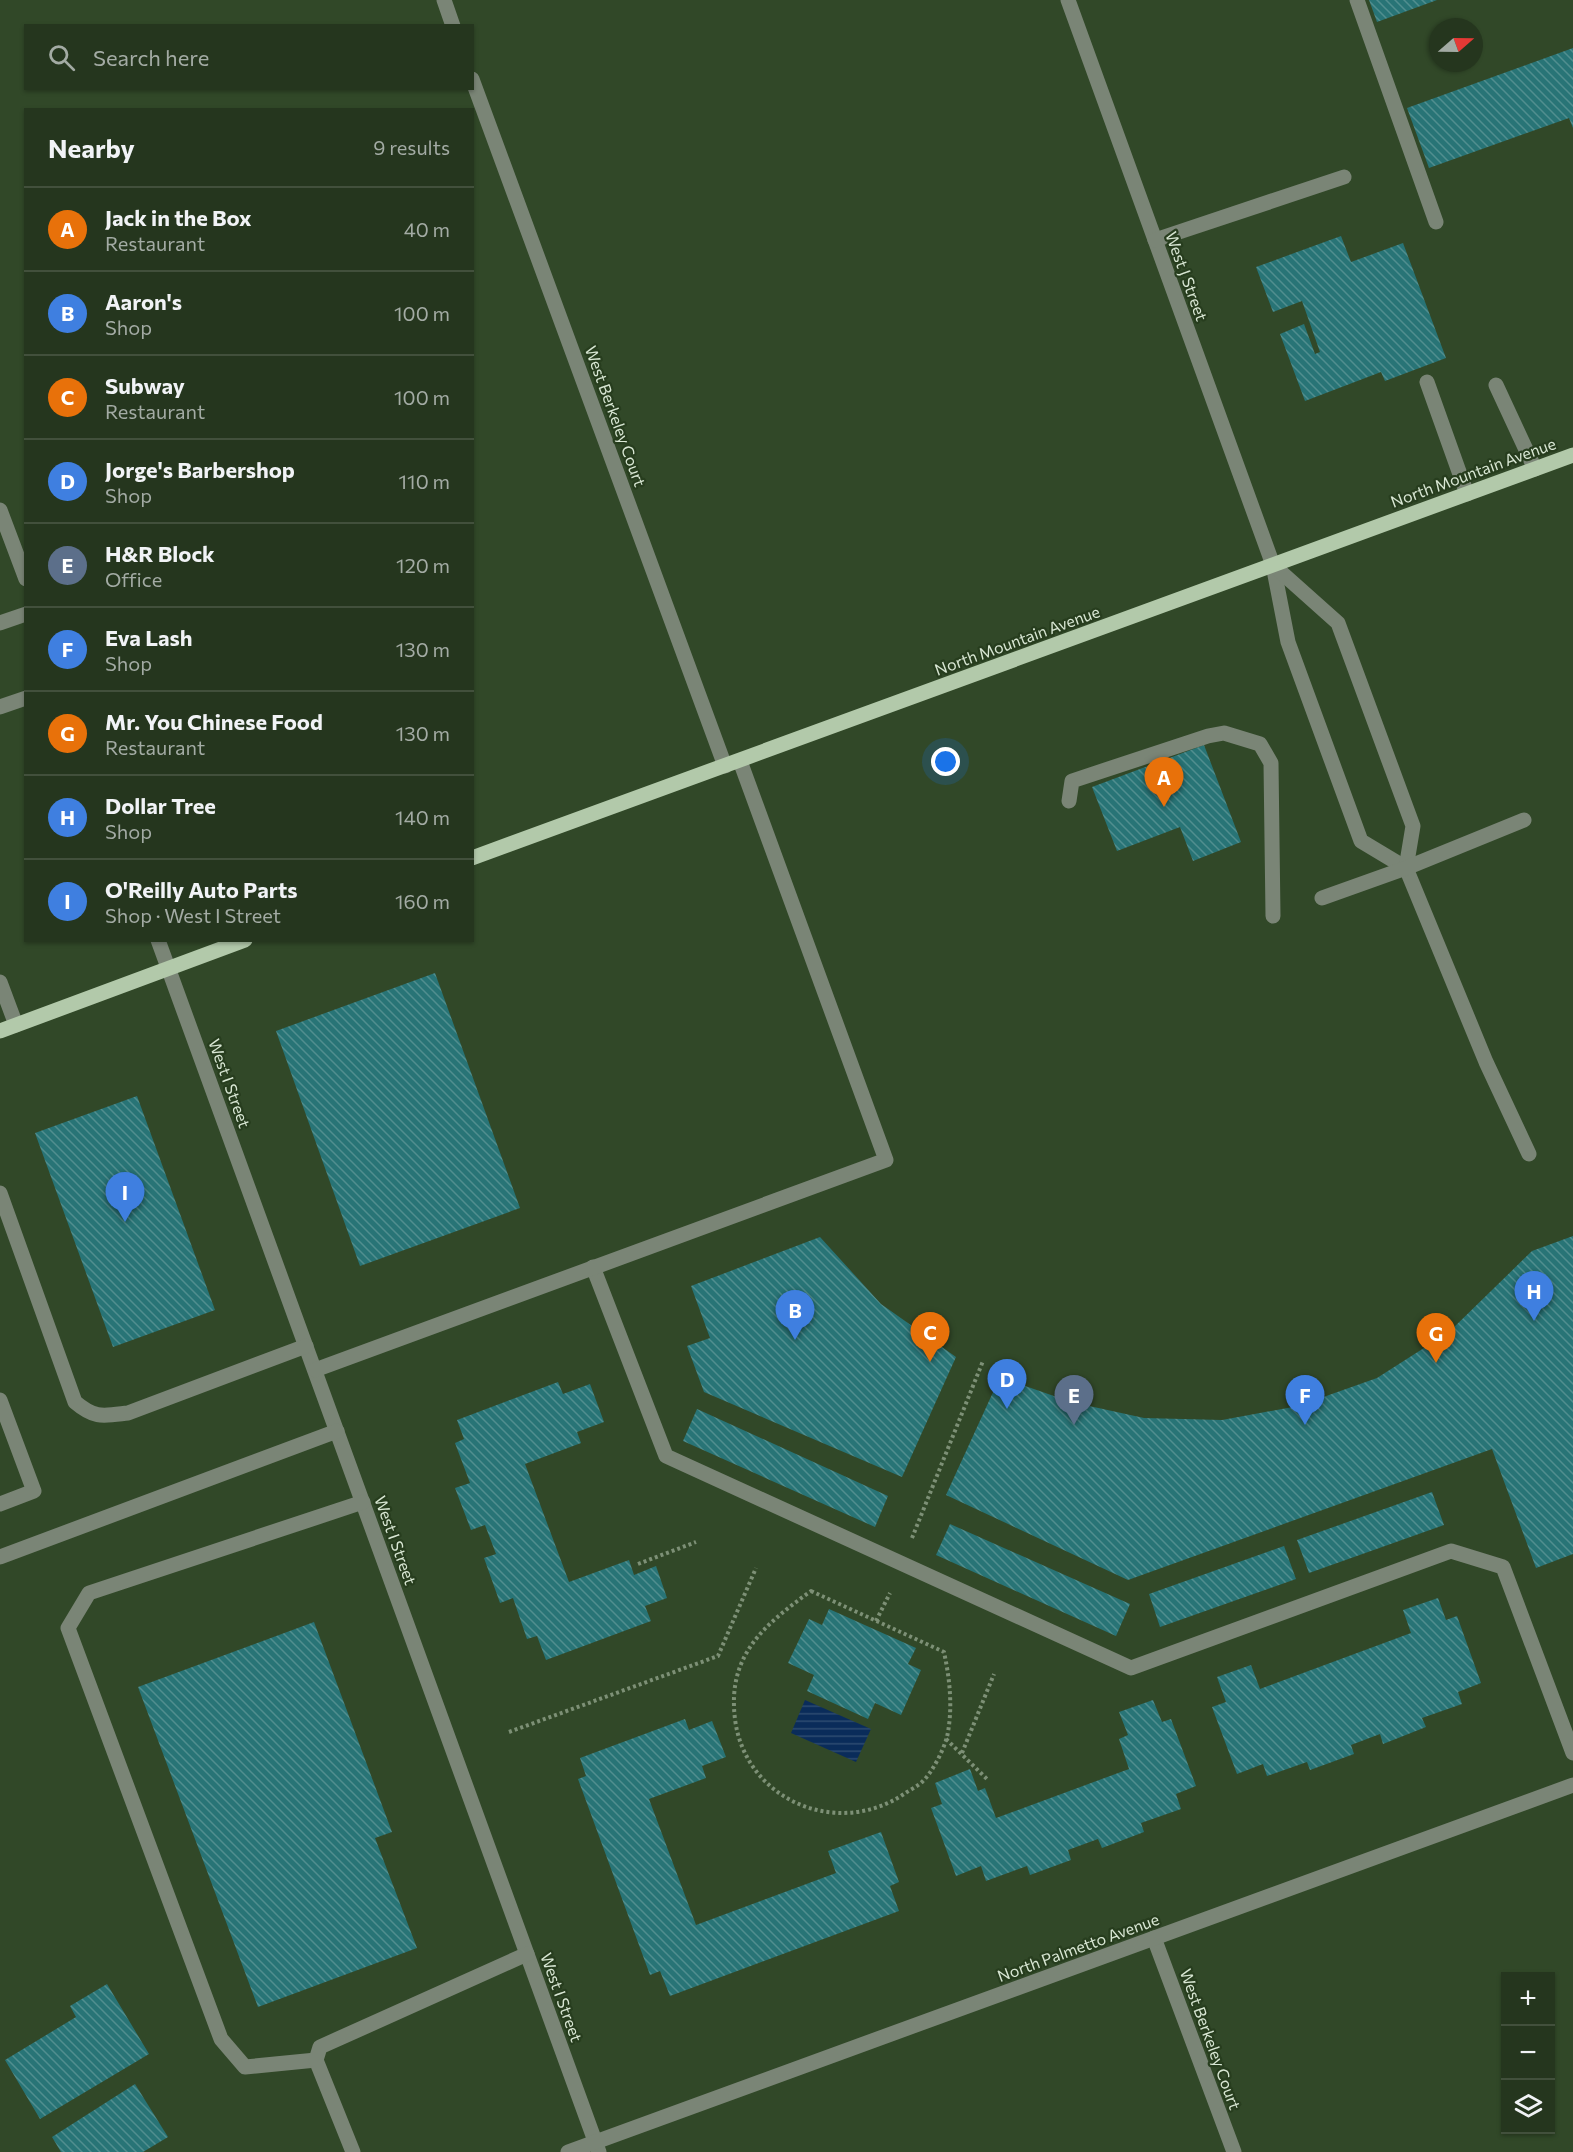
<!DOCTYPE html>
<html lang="en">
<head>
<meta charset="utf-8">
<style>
  :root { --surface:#25361e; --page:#31412b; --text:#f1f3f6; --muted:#a3aba4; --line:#42503c; --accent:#95b2f1 }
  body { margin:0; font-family:Commissioner,sans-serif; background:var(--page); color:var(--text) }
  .controls { position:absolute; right:18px; bottom:18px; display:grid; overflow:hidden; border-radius:0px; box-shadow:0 2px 4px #0004 }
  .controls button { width:54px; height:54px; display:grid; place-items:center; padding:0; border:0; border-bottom:2px solid var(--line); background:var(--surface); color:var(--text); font:30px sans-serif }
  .compass { position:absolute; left:1429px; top:18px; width:54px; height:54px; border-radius:50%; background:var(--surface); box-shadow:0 2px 4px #0004; rotate:70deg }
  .you { position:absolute; left:946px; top:762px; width:21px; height:21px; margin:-15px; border:4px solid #fff; border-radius:50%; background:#1a73e8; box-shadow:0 0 0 9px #1a73e833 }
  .badge { display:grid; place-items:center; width:39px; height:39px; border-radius:50%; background:var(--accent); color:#fff; font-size:20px; font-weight:700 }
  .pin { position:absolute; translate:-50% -50px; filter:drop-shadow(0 2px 3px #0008) }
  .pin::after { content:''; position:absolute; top:32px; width:21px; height:18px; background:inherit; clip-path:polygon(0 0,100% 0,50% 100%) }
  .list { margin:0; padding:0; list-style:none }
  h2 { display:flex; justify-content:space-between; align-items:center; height:78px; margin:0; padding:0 24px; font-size:26px }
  h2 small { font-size:20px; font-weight:400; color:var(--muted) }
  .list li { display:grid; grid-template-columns:39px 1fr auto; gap:18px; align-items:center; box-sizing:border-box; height:84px; padding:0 24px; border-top:2px solid var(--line) }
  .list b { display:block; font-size:22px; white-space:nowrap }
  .list p { margin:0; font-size:20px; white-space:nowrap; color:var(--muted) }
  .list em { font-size:20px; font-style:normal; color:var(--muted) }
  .icon { flex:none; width:33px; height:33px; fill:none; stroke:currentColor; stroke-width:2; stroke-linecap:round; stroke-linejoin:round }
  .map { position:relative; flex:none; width:1573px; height:2152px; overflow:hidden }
  .search { position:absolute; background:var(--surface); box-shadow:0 2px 4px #0004; left:24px; top:24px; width:450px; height:66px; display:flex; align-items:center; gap:15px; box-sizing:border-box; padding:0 21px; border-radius:0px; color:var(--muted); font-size:22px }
  .panel { position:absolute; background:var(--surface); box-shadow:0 2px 4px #0004; left:24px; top:108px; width:450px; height:834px; border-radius:0px }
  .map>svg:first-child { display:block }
</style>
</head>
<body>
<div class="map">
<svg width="1573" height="2152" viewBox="0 0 1573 2152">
  <defs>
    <pattern id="water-rules" width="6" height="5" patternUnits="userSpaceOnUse" patternTransform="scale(1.5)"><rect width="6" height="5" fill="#0a2c5a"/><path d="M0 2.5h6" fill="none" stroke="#2d4b71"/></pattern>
    <pattern id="building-back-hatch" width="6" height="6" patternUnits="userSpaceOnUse" patternTransform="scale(1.5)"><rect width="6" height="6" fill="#287476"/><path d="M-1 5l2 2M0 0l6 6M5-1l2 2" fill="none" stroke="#518e8f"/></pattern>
  </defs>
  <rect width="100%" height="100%" fill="#314828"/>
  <path fill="url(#water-rules)" d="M805 1700 871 1729 856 1762 791 1733Z"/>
  <g fill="url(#building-back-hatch)">
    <path d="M1369 0H1437L1377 22Z"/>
    <path d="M1573 48V128L1569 118 1429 168 1407 108Z"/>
    <path d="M1341 236 1351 262 1403 243 1446 358 1385 381 1381 372 1305 401 1280 334 1304 324 1315 354 1320 352 1302 301 1273 312 1256 267Z"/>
    <path d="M1204 745 1241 842 1193 861 1180 827 1117 851 1092 787Z"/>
    <path d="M435 973 520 1208 360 1266 276 1031Z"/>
    <path d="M137 1096 215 1310 113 1347 35 1133Z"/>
    <path d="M1573 1236V1554L1536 1568 1492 1449 1128 1580 946 1495 1000 1377 1071 1402 1144 1418 1222 1420 1298 1406 1377 1378 1449 1332 1532 1251Z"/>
    <path d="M820 1237 881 1304 956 1357 902 1477 704 1392 687 1346 710 1338 691 1286Z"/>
    <path d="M558 1382 563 1394 590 1384 604 1422 577 1432 581 1443 525 1464 569 1582 629 1560 634 1575 656 1566 667 1598 645 1606 651 1621 546 1660 537 1636 527 1639 513 1598 500 1603 484 1558 496 1554 485 1525 471 1530 455 1488 470 1483 455 1443 464 1439 457 1420Z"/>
    <path d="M697 1409 888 1496 875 1527 683 1441Z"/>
    <path d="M1432 1492 1444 1525 1309 1573 1297 1540Z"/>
    <path d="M950 1524 1130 1604 1116 1636 936 1555Z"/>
    <path d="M1284 1546 1296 1579 1160 1627 1149 1594Z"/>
    <path d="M1438 1598 1446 1620 1457 1616 1481 1683 1458 1692 1462 1704 1422 1718 1426 1727 1383 1744 1380 1734 1351 1745 1354 1754 1310 1770 1307 1762 1267 1776 1263 1764 1237 1774 1212 1707 1226 1702 1217 1677 1251 1665 1260 1689 1411 1633 1403 1610Z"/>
    <path d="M829 1609 916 1648 908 1664 921 1670 901 1715 875 1703 868 1719 807 1691 814 1675 788 1663 809 1619 822 1625Z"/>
    <path d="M314 1622 392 1832 375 1838 417 1948 258 2007 138 1687Z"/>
    <path d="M1153 1700 1162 1722 1171 1719 1196 1786 1176 1794 1181 1809 1141 1823 1144 1832 1102 1848 1098 1839 1068 1850 1071 1860 1030 1875 1027 1866 986 1881 981 1866 956 1876 931 1808 942 1804 935 1783 970 1769 978 1791 985 1788 996 1818 1129 1769 1119 1739 1128 1735 1119 1712Z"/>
    <path d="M685 1719 689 1730 712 1721 726 1757 702 1766 706 1778 649 1799 696 1925 836 1873 828 1851 881 1832 899 1882 890 1886 899 1911 670 1996 660 1971 650 1975 578 1779 586 1776 580 1758Z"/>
    <path d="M107 1984 149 2054 40 2119 5 2060 76 2017 70 2006Z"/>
    <path d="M135 2084 168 2137 143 2152H61L52 2137Z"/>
  </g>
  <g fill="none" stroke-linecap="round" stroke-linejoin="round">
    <g stroke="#7d9076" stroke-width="4" stroke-dasharray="3 3" stroke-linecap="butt">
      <path d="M912 1538 983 1361"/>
      <path d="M638 1564 696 1542"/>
      <path d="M811 1591 944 1652C950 1680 953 1709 947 1737 943 1751 933 1771 923 1781 918 1786 910 1790 904 1794 837 1839 745 1800 735 1719 727 1655 764 1625 811 1591Z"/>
      <path d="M876 1621 890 1593"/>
      <path d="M509 1732 718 1656 756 1568"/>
      <path d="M946 1739 988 1780"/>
      <path d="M962 1753 994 1674"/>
    </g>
    <g stroke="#7a8576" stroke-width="15">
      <path d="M444 0 453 26"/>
      <path d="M1068 0 1273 565 1288 642 1361 841 1406 868"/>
      <path d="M1357 0 1436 222"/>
      <path d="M472 79 725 766"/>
      <path d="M1155 240 1344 177"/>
      <path d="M1427 382 1467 494"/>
      <path d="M1496 385 1535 469"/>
      <path d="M0 510 26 579"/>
      <path d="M1273 565 1338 623 1413 826 1406 868 1486 1062 1529 1154"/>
      <path d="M0 623 26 614"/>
      <path d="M0 707 26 698"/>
      <path d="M1069 801 1072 781 1208 736 1224 733 1260 744 1271 763 1273 916"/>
      <path d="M1322 898 1406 868 1524 820"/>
      <path d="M158 940 599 2152"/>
      <path d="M0 982 16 1025"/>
      <path d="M0 1193 75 1402C95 1419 103 1416 128 1413L306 1346"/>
      <path d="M593 1267 666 1456 1131 1668 1451 1551 1503 1567 1573 1753"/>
      <path d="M315 1370 886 1160 740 761"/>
      <path d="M0 1400 34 1491 0 1504"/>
      <path d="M0 1557 337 1431"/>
      <path d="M1154 1938 1234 2152"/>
      <path d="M316 2060 245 2067 221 2039 68 1628 89 1593 363 1502"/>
      <path d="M353 2152 316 2060 320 2047 527 1954"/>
      <path d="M568 2152 1573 1785"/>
    </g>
    <g stroke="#b2c9aa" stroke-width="15">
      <path d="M472 858 1573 455"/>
      <path d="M0 1031 245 940"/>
    </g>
  </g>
  <g text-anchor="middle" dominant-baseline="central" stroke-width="4.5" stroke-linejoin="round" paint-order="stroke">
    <g font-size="16" fill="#d9e7d4" stroke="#273d1e">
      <text transform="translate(1187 276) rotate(70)">West J Street</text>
      <text transform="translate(616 416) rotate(70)">West Berkeley Court</text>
      <text transform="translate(1473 472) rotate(-20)">North Mountain Avenue</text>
      <text transform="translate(1017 640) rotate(-20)">North Mountain Avenue</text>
      <text transform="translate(230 1083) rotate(70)">West I Street</text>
      <text transform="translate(396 1540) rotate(70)">West I Street</text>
      <text transform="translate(1078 1947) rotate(-20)">North Palmetto Avenue</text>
      <text transform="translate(562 1997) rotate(70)">West I Street</text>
      <text transform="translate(1211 2039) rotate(70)">West Berkeley Court</text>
    </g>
  </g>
</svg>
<div class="controls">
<button>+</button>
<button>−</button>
<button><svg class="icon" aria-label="layers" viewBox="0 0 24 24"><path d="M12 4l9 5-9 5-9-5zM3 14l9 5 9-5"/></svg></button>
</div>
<svg class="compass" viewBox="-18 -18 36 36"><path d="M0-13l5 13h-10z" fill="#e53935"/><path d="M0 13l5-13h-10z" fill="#a3aba4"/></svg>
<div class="you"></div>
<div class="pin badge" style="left:1164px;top:807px;background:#e8710a">A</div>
<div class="pin badge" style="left:795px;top:1340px;background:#3f7fe0">B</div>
<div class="pin badge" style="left:930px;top:1362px;background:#e8710a">C</div>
<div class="pin badge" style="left:1007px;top:1409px;background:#3f7fe0">D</div>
<div class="pin badge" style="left:1074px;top:1425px;background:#5c6f8a">E</div>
<div class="pin badge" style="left:1305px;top:1425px;background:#3f7fe0">F</div>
<div class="pin badge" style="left:1436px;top:1363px;background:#e8710a">G</div>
<div class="pin badge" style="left:1534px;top:1321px;background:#3f7fe0">H</div>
<div class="pin badge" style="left:125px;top:1222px;background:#3f7fe0">I</div>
<div class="search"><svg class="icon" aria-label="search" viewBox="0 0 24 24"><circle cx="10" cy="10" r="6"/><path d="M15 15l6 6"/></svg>Search here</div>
<section class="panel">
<h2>Nearby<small>9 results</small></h2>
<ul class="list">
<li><span class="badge" style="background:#e8710a">A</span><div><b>Jack in the Box</b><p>Restaurant</p></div><em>40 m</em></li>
<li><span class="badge" style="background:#3f7fe0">B</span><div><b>Aaron's</b><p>Shop</p></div><em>100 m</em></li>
<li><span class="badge" style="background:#e8710a">C</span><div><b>Subway</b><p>Restaurant</p></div><em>100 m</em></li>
<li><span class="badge" style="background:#3f7fe0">D</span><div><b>Jorge's Barbershop</b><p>Shop</p></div><em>110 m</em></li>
<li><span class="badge" style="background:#5c6f8a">E</span><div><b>H&amp;R Block</b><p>Office</p></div><em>120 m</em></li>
<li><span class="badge" style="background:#3f7fe0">F</span><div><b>Eva Lash</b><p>Shop</p></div><em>130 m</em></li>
<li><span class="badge" style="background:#e8710a">G</span><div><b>Mr. You Chinese Food</b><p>Restaurant</p></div><em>130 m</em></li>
<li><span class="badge" style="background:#3f7fe0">H</span><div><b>Dollar Tree</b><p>Shop</p></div><em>140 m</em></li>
<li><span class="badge" style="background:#3f7fe0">I</span><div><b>O'Reilly Auto Parts</b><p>Shop · West I Street</p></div><em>160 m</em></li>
</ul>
</section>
</div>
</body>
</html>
